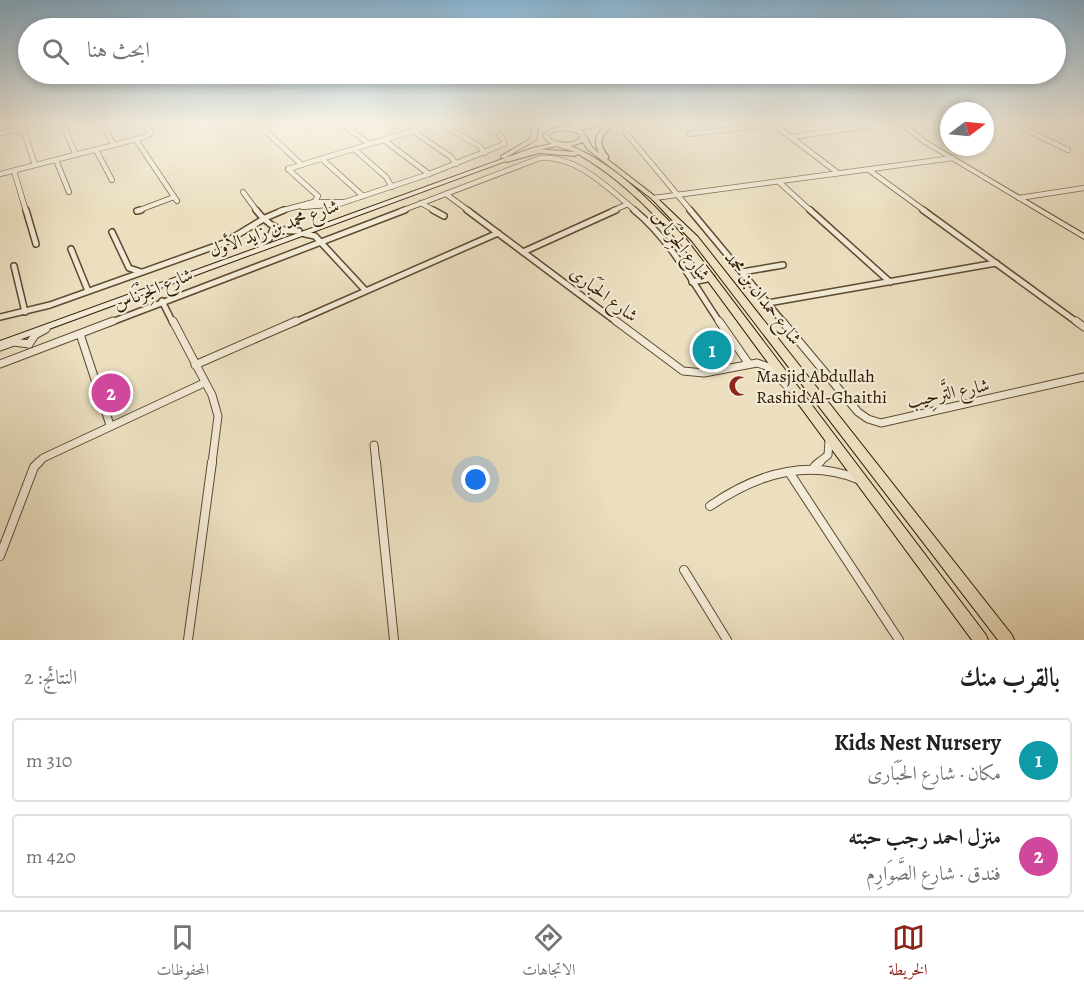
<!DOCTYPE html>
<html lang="ar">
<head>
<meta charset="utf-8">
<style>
  :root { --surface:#fff; --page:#f6f6f6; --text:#202124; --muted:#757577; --line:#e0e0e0; --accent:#8f2418 }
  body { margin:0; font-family:Alegreya,Amiri,serif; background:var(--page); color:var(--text); direction:rtl }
  .compass { position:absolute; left:940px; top:102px; width:54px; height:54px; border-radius:50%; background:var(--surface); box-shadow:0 3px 9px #0003; rotate:74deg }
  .you { position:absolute; left:476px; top:480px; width:21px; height:21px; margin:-15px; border:4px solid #fff; border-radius:50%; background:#1a73e8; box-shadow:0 0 0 9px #1a73e833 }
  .badge { display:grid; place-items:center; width:39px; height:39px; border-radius:50%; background:var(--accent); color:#fff; font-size:20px; font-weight:700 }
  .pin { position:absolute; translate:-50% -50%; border:3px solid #fff; box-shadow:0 2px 6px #0006 }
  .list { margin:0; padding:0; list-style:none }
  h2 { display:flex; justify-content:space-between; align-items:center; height:78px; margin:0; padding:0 24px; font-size:26px }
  h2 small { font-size:20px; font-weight:400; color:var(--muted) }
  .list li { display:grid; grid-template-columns:39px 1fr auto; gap:18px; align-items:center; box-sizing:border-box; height:84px; margin:0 12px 12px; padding:0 12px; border:2px solid var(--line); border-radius:6px }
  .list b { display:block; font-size:22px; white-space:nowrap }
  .list p { margin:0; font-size:20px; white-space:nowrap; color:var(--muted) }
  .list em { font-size:20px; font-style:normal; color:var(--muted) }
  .icon { flex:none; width:33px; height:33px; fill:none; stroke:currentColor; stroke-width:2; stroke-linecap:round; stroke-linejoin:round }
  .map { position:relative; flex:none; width:1084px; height:640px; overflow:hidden; direction:ltr }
  .search { position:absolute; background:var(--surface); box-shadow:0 3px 9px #0003; left:18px; right:18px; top:18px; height:66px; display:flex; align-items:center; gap:15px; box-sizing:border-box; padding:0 21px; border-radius:33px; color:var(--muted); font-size:22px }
  .sheet { height:270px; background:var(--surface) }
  nav { display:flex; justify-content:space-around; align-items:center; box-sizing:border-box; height:84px; border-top:2px solid var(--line); background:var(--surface); font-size:16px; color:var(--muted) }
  nav a { display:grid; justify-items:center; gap:3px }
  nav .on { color:var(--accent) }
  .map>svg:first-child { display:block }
</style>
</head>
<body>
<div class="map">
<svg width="1084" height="640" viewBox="0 0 1084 640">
  <rect width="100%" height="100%" fill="#ebdfc0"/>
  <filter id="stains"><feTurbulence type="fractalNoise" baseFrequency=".00333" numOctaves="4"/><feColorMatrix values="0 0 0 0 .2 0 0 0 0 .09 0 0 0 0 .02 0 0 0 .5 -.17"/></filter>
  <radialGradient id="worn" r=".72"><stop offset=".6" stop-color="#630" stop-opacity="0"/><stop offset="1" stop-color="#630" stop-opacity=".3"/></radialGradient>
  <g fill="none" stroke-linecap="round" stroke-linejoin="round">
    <g stroke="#5f4a30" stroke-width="6">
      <g id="minor-far3">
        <path d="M21 122 35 165"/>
        <path d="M101 122 114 145"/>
        <path d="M256 122 302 165"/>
        <path d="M301 122 306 126"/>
        <path d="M340 122 369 144"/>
        <path d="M642 122 629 127 626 133 691 211"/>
        <path d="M1011 122 1068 150"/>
        <path d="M440 123 479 146 485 153"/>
        <path d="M772 123 838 173"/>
        <path d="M64 128 76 155"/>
        <path d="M413 131 451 157 456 164"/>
        <path d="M0 133 23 129"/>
        <path d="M689 134 774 124"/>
        <path d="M791 137 869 126"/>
        <path d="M136 140 177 201"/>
        <path d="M384 140 429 174"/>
        <path d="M354 149 386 177 392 187"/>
        <path d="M96 150 112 180"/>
        <path d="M322 159 363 196"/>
        <path d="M56 160 69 192"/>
        <path d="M288 169 442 122"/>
        <path d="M288 169 318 196 315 201"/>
        <path d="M869 170 925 211"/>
        <path d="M14 171 26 211"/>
        <path d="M0 174 145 137 151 133 144 122"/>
        <path d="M779 182 811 211"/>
        <path d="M243 192 257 211"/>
        <path d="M446 194 469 211"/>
        <path d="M654 198 953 158"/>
        <path d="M1019 198 1084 188"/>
        <path d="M421 203 435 211"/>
        <path d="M302 207 339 204 429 174 504 144V140L498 133 480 122"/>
        <path d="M137 211 174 197"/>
        <path d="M280 211 314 202H343"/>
        <path d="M401 211 540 158C577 155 609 189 636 211"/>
        <path d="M612 211 628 204"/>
      </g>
    </g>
    <g stroke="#5f4a30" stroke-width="8">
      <g id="minor-far2">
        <path d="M26 210 36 244"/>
        <path d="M256 210C268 225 279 232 299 231"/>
        <path d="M433 210 444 216"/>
        <path d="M467 210 618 323"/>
        <path d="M634 210C670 239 694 285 720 323"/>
        <path d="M690 210 784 323"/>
        <path d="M810 210 890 282"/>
        <path d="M923 210 1078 323"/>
        <path d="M137 211 141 210"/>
        <path d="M112 232 129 268 141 272"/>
        <path d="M305 234 315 236 365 290"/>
        <path d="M260 245 269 239 273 229"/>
        <path d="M71 249 88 291"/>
        <path d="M523 252 616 210"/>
        <path d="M14 266 25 312"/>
        <path d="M742 272 783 265"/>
        <path d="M692 282 712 278"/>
        <path d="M162 301 173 323"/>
        <path d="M768 303 996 263"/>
        <path d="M0 317 50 305 224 243 265 218 284 210"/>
        <path d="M109 323 405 210"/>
        <path d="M293 323 498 233"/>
      </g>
    </g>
    <g stroke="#5f4a30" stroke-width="9">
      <g id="minor-far1">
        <path d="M173 321 212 395 218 416 212 463"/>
        <path d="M616 321 683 371 704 373 757 363 769 367 789 388"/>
        <path d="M719 321 749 364"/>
        <path d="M782 321 858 412 868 419 881 423 1084 377"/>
        <path d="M1076 321 1084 327"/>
        <path d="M80 334 110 425"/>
        <path d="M29 344 35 335 46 329"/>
        <path d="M0 347 14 342 29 344"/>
        <path d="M0 364 113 321"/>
        <path d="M195 365 296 321"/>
        <path d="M374 445 376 463"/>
        <path d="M38 463 43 458 204 383"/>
        <path d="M818 463 828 455 829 441"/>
      </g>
    </g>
    <g stroke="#5f4a30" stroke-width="10">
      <g id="minor">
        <path d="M376 462 394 640"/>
        <path d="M815 466 820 462"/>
        <path d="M789 472 899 640"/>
        <path d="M710 506C755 475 806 458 858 479"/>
        <path d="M0 556 34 467 39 462"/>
        <path d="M684 570 727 640"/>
        <path d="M188 640 212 462"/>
      </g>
    </g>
    <g stroke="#5f4a30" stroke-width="2">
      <path id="tertiary" d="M903 122H907L909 127 927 141 1084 234V239L923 143 905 129Z"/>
    </g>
    <g stroke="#301900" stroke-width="2">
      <g id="secondary">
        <path d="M598 122H606C595 128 580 132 567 128L570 126H586Z"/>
        <path d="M560 142 562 143V145L536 150 0 347V341L533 148Z"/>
      </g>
    </g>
    <g stroke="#301900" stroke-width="2">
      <g id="primary">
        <path d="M524 122H530L538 130 536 140 505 158H501V156L530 139 532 130Z"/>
        <path d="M554 122H597L575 126Z"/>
        <path d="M612 122H620C604 133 594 139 609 157L607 159 656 197 698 237 1012 635 1014 640H998L692 241 652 199 587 149 583 142 571 146C617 165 653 204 686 239L986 635 988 640H972L680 243C650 209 618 177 578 154L575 156 539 153 507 162 504 160 539 149 575 152C565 148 547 146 543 135 555 123 568 127 583 131L592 147 599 153C591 137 599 130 612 122ZM565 130 578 133 580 138C570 145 560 144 550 138L549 135 554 131Z"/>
      </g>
    </g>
    <use href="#minor-far3" stroke="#f2ead6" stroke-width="4.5"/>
    <use href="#minor-far2" stroke="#f2ead6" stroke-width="5"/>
    <use href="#minor-far1" stroke="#f2ead6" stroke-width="7"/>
    <use href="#minor" stroke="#f2ead6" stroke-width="8"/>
    <use href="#tertiary" fill="#f2ead6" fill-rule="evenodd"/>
    <use href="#secondary" fill="#f2ead6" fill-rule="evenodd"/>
    <use href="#primary" fill="#ebdfc0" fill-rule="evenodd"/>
  </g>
  <linearGradient id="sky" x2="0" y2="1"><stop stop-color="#89b6d6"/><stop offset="0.58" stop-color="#f6f1e3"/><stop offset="1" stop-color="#f6f1e3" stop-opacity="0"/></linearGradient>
  <rect width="1084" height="212" fill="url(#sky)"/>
  <defs>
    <g id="mosque-bare" transform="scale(1.62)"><path d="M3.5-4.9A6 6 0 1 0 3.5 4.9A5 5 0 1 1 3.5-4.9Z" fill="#8f2418" stroke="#f2ead6" stroke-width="2.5" paint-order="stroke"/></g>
  </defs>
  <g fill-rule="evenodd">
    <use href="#mosque-bare" x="739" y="386"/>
  </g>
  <g text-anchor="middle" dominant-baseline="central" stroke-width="4.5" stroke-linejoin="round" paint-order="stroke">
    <g font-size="18" fill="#301900" stroke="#f2ead6">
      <text transform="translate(274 228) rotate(-20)">شارع محمد بن زايد الأول</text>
      <text transform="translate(681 245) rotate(53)">شارع الجِرْنَاس</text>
      <text transform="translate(153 289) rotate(-22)">شارع الجِرْنَاس</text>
      <text transform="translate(604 294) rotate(37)">شارع الحَبَارى</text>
      <text transform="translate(763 298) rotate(52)">شارع حمدان بن محمد</text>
      <text transform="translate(948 393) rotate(-12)">شارع التَّرحِيب</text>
    </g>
    <g font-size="18" fill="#301900" stroke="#f2ead6" text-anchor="start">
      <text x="756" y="376">Masjid Abdullah<tspan x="756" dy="21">Rashid Al-Ghaithi</tspan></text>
    </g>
  </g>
  <rect width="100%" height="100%" filter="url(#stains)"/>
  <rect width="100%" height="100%" fill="url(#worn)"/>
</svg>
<svg class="compass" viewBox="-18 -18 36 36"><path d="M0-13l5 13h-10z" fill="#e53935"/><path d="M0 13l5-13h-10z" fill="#757577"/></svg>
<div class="you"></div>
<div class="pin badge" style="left:712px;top:350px;background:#0f9aa8">1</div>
<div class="pin badge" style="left:111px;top:393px;background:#d1479c">2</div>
<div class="search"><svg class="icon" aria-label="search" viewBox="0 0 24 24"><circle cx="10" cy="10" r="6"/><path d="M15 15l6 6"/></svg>ابحث هنا</div>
</div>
<section class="sheet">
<h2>بالقرب منك<small>النتائج: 2</small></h2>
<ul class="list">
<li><span class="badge" style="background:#0f9aa8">1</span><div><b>Kids Nest Nursery</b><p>مكان · شارع الحَبَارى</p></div><em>310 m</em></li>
<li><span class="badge" style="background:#d1479c">2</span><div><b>منزل احمد رجب حبته</b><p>فندق · شارع الصَّوَارِم</p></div><em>420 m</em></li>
</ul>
</section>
<nav>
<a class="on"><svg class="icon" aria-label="map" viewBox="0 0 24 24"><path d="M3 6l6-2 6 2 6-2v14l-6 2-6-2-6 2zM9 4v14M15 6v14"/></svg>الخريطة</a>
<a><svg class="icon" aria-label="directions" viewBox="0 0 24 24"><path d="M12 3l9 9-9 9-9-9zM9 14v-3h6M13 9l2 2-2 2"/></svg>الاتجاهات</a>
<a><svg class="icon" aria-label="saved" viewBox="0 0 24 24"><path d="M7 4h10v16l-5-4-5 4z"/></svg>المحفوظات</a>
</nav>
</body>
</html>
